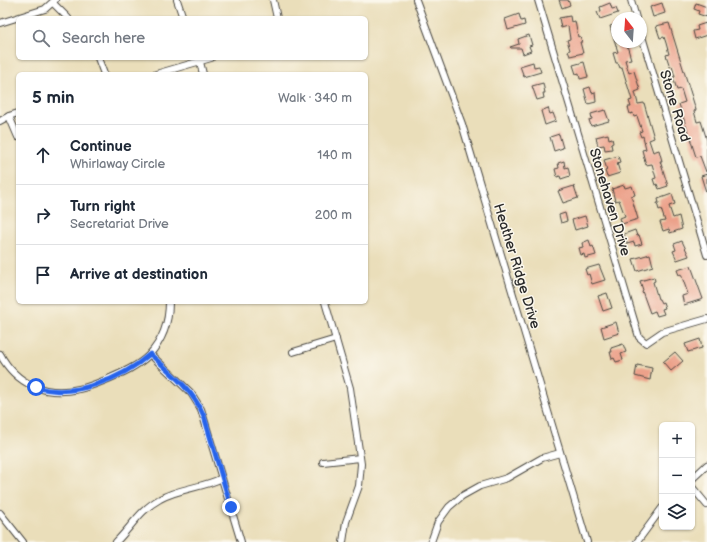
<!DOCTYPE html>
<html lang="en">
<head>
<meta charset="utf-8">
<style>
  :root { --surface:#fff; --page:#f2f2f3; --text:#1f2937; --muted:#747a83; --line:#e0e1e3 }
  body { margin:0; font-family:"Balsamiq Sans",sans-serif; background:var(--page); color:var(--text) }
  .controls { position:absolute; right:12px; bottom:12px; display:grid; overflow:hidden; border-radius:6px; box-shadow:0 1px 3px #0004 }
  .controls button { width:36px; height:36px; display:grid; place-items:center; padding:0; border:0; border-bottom:1px solid var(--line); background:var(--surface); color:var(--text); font:20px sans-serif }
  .compass { position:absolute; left:611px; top:12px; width:36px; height:36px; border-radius:50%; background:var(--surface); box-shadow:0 1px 3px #0004; rotate:343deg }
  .stop { position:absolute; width:12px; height:12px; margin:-9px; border:3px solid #2563eb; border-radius:50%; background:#fff }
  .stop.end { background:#2563eb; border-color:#fff; box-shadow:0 1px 4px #0008 }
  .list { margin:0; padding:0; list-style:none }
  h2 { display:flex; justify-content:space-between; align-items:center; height:52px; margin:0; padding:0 16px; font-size:17px }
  h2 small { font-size:13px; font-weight:400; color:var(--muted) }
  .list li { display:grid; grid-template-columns:26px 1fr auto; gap:12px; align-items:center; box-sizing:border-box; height:60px; padding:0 16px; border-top:1px solid var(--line) }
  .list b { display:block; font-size:15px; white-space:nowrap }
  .list p { margin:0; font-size:13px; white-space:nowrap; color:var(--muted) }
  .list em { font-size:13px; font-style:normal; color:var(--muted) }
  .icon { flex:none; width:22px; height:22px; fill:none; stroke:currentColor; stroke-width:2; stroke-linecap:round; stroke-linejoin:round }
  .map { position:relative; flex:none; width:707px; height:542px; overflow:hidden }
  .search { position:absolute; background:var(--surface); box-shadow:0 1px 3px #0004; left:16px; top:16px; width:352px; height:44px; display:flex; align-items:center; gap:10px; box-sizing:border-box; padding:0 14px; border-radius:6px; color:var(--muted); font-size:15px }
  .panel { position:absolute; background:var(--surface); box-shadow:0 1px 3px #0004; left:16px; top:72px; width:352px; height:232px; border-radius:6px }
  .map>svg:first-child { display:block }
</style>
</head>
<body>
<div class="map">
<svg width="707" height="542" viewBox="0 0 707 542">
  <rect width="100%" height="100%" fill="#fbf7ec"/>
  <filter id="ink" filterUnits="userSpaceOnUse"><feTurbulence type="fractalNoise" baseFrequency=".025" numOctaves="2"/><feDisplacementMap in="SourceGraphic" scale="8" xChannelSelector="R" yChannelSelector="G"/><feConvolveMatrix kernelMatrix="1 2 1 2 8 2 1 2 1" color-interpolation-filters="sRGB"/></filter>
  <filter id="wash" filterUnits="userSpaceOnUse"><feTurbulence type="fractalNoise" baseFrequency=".012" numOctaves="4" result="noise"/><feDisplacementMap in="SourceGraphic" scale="16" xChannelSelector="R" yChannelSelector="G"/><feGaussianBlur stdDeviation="0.9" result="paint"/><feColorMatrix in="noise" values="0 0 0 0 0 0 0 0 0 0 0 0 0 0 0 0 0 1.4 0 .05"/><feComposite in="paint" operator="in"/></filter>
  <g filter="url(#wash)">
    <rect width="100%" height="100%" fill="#eadeba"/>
    <g id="blocks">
      <g fill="#eca18a">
        <path d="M559 0H568L570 5 562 8Z"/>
        <path d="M610 3 612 9 616 8 618 13 600 19 597 12 601 11 600 7Z"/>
        <path d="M662 3 665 13 653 17 650 7Z"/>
        <path d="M696 3 707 7V17L698 14 699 11 694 9Z"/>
        <path d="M519 14 521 21 524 20 525 25 508 30 505 19Z"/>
        <path d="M570 16 571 22 575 21 578 37 580 36 582 42H580L583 53 570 56 568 51 570 50 567 40 570 39 568 26 561 28 559 18Z"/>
        <path d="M669 23 696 110 694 111 697 122 701 121 707 140V172H706L700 156 696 157 679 104 685 102 681 89 677 90 673 77H675L672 66 670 67 666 55 669 54 666 43 664 37 660 38 656 26Z"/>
        <path d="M706 23 707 35 695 39 693 31 698 30 697 26Z"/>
        <path d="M617 24V42H626L631 59 625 60 629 73 634 71 640 90 635 92 638 104 644 103 654 138 649 140 653 152 659 150 662 161H660L668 186 659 189 657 184 655 185 653 179 656 178 652 164 646 165 642 150 646 149 643 136 641 137 639 132 642 131 637 116 634 117 633 113 630 114 628 107H631L629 101 632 100 622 67 620 68 618 63H616L613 53 618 52 610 26Z"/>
        <path d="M529 35 532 45 529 46 531 51 523 54 521 48H511L510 47 519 44 518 39Z"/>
        <path d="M533 62 534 67 539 66 541 72 524 77 520 66Z"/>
        <path d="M584 62 588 77 580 79 579 73 576 74 573 65Z"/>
        <path d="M543 83 545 93H543L544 98 537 100 532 86Z"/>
        <path d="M590 87 592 93 595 92 596 102 588 104 584 89Z"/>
        <path d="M548 108 550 114 553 113 556 121 545 125 541 111Z"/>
        <path d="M605 110 609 121 591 126 589 120 592 119 591 114Z"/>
        <path d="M559 134 563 148 554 151 550 137Z"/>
        <path d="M608 134 609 139 612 138 613 143 611 144 612 149 605 150 604 145 598 146 596 137Z"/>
        <path d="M618 156 620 162 617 163 620 173 607 177 605 171 607 170 604 160Z"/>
        <path d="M564 161 565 168 568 167 570 176 561 179 560 176 557 177 555 169 559 168 558 163Z"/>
        <path d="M707 174V192H706L701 176Z"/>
        <path d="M624 185 625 188 632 186 635 195 631 196 638 219 622 224 620 218 625 216 619 200 615 201 612 189Z"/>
        <path d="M574 186 578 198 563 203 558 191Z"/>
        <path d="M672 194 675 204 669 206 673 218 679 216 682 229 670 233 669 229 663 231 660 222 665 221 661 209 659 210 657 203H659L658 199Z"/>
        <path d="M565 213 567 221 561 223 559 215Z"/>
        <path d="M585 216 588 226 575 230 572 220Z"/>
        <path d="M635 230 637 236 639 235 642 244 635 246 634 242 627 244 624 234Z"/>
        <path d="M589 240 591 247 593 246 596 255 585 258 584 254 581 255 579 248 583 247 582 243Z"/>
        <path d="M682 241 689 256 677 260 673 251 676 250 674 244Z"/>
        <path d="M650 254 653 266 637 271 633 259Z"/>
        <path d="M599 265 605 280 592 284 589 274 587 275 585 269Z"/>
        <path d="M691 266 703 299 684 305 682 296 688 294 681 274 679 275 677 270Z"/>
        <path d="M654 277 655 281 653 282 658 299H659L661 303 663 302 665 308 662 309 664 314 657 316 655 311 650 313 642 291 643 290 640 281Z"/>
        <path d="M607 293 612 308 603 311 598 296Z"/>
        <path d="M616 322 619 333 604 338 601 327Z"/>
        <path d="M700 339 702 348 688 352 685 344Z"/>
        <path d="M623 344 626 352 621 354 623 360 616 362 614 358 612 359 610 352H612L611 348Z"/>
        <path d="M675 352 683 361 671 371 663 362Z"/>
        <path d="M637 365 652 368 650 380 635 376Z"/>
      </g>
    </g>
  </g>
  <g filter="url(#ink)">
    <use href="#blocks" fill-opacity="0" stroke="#484640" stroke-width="1"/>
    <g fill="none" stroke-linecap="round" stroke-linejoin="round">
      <g stroke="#484640" stroke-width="8">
        <g id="minor">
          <path d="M177 0 183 18"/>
          <path d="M273 0 277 18"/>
          <path d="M416 0 462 124 587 542"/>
          <path d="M538 0 639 337 646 343 662 332 707 319"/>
          <path d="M631 0 636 18"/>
          <path d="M53 3 68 18"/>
          <path d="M0 23 45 9 55 0"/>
          <path d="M641 33 707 255"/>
          <path d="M98 58 104 74"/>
          <path d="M200 62 203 74"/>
          <path d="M156 74 211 58"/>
          <path d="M9 116 18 137"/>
          <path d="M0 121 9 116 18 113"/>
          <path d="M325 302 350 388 361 464 359 486 346 522 343 542"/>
          <path d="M293 352 336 339"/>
          <path d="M0 354C16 384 45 397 79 389 89 387 98 383 108 379 122 373 138 366 149 355 163 340 169 321 169 302"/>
          <path d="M150 354 191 393 201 409 241 542"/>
          <path d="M323 462 360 458"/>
          <path d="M692 479 707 465"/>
          <path d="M692 487 707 505"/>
          <path d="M0 513 23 542"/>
          <path d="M116 542C131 527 141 509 160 499 179 488 203 488 222 478"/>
          <path d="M431 542 438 522 449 507 462 496 480 486 507 478 542 458 560 453"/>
          <path d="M637 542 662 508"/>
        </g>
      </g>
      <use href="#minor" stroke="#fff" stroke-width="6"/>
    </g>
  </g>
  <g fill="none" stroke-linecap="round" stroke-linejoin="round" filter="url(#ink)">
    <path stroke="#2563eb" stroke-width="5" d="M36 387C72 399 122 379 150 354 170 372 193 390 204 416L231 507"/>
  </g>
  <g text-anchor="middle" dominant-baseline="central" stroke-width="3" stroke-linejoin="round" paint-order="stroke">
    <g font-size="14" fill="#2b2b2b" stroke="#fbf7ec">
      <text transform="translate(675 106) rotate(73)">Stone Road</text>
      <text transform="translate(610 202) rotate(73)">Stonehaven Drive</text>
      <text transform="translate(517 266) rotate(73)">Heather Ridge Drive</text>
    </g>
  </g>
</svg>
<div class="controls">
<button>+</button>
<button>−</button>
<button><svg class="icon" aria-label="layers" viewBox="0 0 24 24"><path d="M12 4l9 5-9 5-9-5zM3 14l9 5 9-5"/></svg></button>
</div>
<svg class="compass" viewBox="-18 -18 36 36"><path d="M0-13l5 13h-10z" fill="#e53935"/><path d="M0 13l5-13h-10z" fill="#747a83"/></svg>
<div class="stop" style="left:36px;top:387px"></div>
<div class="stop end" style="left:231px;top:507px"></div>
<div class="search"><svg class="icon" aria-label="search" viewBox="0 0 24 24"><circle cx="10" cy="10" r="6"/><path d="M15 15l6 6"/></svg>Search here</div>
<section class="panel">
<h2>5 min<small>Walk · 340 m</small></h2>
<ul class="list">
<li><svg class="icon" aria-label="ahead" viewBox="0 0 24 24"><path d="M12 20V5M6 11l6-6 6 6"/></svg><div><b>Continue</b><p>Whirlaway Circle</p></div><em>140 m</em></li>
<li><svg class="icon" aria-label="right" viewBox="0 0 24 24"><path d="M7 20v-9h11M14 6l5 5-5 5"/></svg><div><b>Turn right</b><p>Secretariat Drive</p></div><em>200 m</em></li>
<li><svg class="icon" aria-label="arrive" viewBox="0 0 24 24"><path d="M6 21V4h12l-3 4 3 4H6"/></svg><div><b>Arrive at destination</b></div></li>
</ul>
</section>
</div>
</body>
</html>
